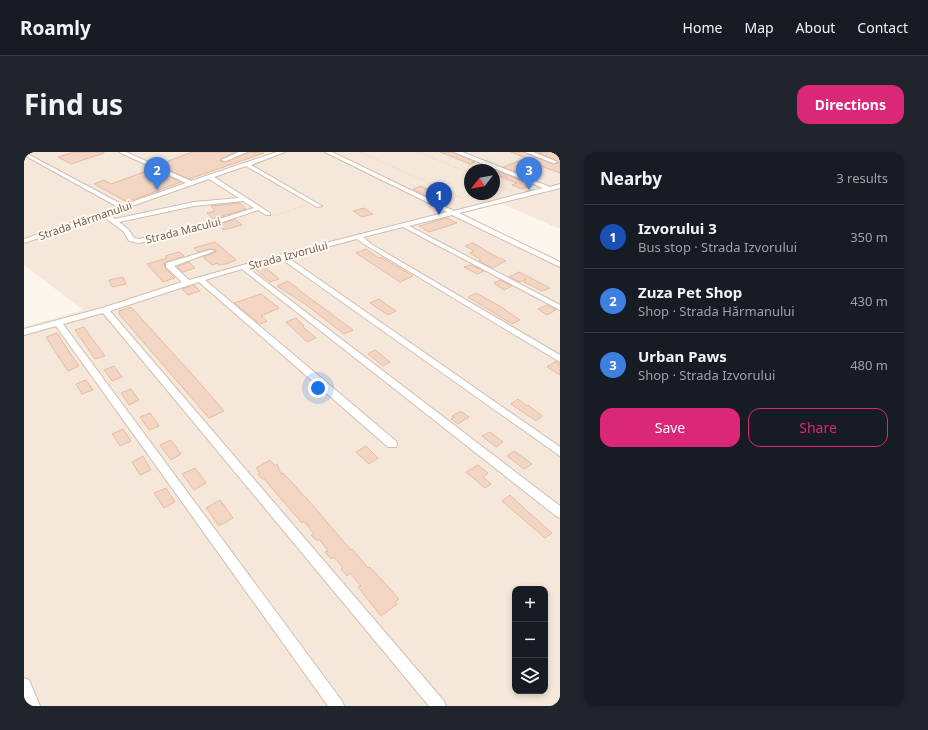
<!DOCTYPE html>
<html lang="en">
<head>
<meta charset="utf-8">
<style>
  :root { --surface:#171b24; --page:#20242c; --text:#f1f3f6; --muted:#9ea1a6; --line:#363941; --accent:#db2777 }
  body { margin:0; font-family:"Noto Sans",sans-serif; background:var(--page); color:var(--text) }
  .controls { position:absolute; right:12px; bottom:12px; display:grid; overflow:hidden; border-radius:8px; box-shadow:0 2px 6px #0003 }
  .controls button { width:36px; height:36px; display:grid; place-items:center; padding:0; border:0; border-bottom:1px solid var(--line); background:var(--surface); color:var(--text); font:20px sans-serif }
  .compass { position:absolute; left:440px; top:12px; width:36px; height:36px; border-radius:50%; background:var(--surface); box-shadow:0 2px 6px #0003; rotate:239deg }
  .you { position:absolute; left:294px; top:236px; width:14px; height:14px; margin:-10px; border:3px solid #fff; border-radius:50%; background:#1a73e8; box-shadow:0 0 0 6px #1a73e833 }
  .badge { display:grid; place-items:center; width:26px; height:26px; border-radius:50%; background:var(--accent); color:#fff; font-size:13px; font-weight:700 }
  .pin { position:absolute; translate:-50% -33px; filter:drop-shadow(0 1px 2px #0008) }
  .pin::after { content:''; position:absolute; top:21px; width:14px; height:12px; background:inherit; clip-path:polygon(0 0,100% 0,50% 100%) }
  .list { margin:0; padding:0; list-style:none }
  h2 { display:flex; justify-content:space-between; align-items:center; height:52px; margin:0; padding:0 16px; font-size:17px }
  h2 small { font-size:13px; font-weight:400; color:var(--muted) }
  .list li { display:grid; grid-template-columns:26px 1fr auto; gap:12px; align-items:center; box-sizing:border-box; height:64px; padding:0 16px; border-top:1px solid var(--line) }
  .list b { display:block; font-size:15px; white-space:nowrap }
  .list p { margin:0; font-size:13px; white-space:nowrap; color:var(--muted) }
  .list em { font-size:13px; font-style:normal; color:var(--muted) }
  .actions { display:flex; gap:8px; padding:12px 16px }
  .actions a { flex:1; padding:9px 0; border:1px solid var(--accent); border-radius:12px; text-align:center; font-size:14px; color:var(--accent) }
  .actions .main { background:var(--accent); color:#fff }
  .icon { flex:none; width:22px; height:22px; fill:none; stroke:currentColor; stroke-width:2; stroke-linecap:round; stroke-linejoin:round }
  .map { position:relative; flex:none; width:536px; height:554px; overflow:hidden; border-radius:12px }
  header { display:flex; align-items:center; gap:24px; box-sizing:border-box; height:56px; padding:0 20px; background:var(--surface); border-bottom:1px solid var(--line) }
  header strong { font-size:19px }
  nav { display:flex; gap:22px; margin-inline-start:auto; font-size:14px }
  .intro { display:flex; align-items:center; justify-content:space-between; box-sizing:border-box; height:96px; padding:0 24px }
  h1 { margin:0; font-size:28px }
  .button { padding:10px 18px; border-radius:12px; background:var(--accent); color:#fff; font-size:14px; font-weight:700 }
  main { display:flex; gap:24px; padding:0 24px }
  aside { flex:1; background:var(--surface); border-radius:12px; box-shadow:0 2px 6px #0003 }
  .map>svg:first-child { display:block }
</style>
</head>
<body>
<header>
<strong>Roamly</strong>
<nav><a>Home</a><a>Map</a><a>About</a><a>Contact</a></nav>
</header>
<div class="intro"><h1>Find us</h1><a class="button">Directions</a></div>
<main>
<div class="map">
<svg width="536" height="554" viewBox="0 0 536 554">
  <rect width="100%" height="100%" fill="#fdf6ec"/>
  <path fill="#f5e8da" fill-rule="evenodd" d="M0 0H536V77L476 51 438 62 536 109V554H0V175L59 158 0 113ZM446 18H470V42H446ZM491 437H521V539H491Z"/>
  <g fill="#f3d5c3" stroke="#e6bba3">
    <path d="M50 0H80V1L47 12 34 5Z"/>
    <path d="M168 0H211L196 8 197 9 202 10 224 0 240 1 165 27 134 13Z"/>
    <path d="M416 0H429L451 10 446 12Z"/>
    <path d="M487 0H500L529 12 534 11 535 10 513 0H526L536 4V21L514 13 494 21 479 15 502 6Z"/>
    <path d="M128 17 157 30 103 50 70 32 80 28 87 32Z"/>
    <path d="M470 18H471L508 33 497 37 488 33 493 31 482 27 483 25 480 26 470 22Z"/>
    <path d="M397 34 412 42 404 45 389 37Z"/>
    <path d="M216 51 222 57 189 67 183 61 191 59 187 54Z"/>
    <path d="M340 56 349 62 338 65 329 59Z"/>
    <path d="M423 66 433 71 405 80 395 74Z"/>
    <path d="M211 67 218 73 199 78 194 73Z"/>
    <path d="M191 90 212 108 202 112 194 113V111L188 113 179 105 192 100V98L186 97 174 100 170 96Z"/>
    <path d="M449 91 469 103 482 109 468 116 455 109 457 108 446 101 450 99 441 94Z"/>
    <path d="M342 97 354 106 357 105 389 124 376 130 332 101Z"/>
    <path d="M155 100 160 104 140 111 141 116 151 126 139 130 123 112 143 106 141 104Z"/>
    <path d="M165 110 171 116 159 120 153 115Z"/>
    <path d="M238 113 242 116 255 127 246 130 230 116Z"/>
    <path d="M447 113 460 119 453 122 440 115Z"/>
    <path d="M495 120 503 124 526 136 518 139 500 130 502 127 496 130 485 125Z"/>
    <path d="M99 125 102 132 88 135 85 128Z"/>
    <path d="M476 128 488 134 480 138 470 131Z"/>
    <path d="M264 129 279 141 329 178 320 182 281 152 253 134Z"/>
    <path d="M170 133 176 139 164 143 158 137Z"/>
    <path d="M452 141 474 153 496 168 488 172 444 145Z"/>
    <path d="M237 142 255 156 237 164 243 169 236 172 210 151Z"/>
    <path d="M355 147 359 150 372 159 364 163 346 151Z"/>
    <path d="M523 153 532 158 523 163 514 157Z"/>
    <path d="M107 155 166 220 200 259 185 266 95 162 96 161 95 159Z"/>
    <path d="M272 166 280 174H278L292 186 283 190 262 170Z"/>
    <path d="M60 175 66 184 81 204 71 207 51 178Z"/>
    <path d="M33 181 44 198 55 214 44 219 36 207 22 185Z"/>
    <path d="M351 198 366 210 359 214 344 202Z"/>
    <path d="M532 209 536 212V223L523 215Z"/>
    <path d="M90 214 98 225 88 229 80 218Z"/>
    <path d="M62 228 69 238 58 242 52 232Z"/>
    <path d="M107 237 115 248 105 253 97 241Z"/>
    <path d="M494 247 503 254 504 253 518 264 512 269 487 252Z"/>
    <path d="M435 260H438L445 265 434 272 427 267 430 265 428 264Z"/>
    <path d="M126 261 135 274 125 278 116 265Z"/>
    <path d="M99 277 107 289 96 294 88 282Z"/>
    <path d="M466 280 479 290 472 295 458 284Z"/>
    <path d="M147 288 157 302 147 308 136 293Z"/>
    <path d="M342 294 354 306 345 312 332 300Z"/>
    <path d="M490 299 508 312 500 317 483 304Z"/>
    <path d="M119 304 127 318 116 323 108 310Z"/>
    <path d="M246 308 251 314 253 312 257 322 259 321 284 348 327 398 328 397 344 416 346 415 375 447 371 450 373 452 357 464 334 435 337 434 326 421 323 424 317 417 319 416 310 405 307 407 301 400 304 399 295 387 293 389 287 383 290 382 280 369 278 371 240 327H238L234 322 236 321 232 316Z"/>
    <path d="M454 313 464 321 459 325 467 332 461 336 442 320Z"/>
    <path d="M171 316 182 331 170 338 158 322Z"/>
    <path d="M142 336 151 350 140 356 130 341Z"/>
    <path d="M486 343 503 359 528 381 521 386 478 349Z"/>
    <path d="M196 348 209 366 195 374 182 356Z"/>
  </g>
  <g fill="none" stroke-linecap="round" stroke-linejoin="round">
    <g stroke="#d1beb0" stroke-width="2">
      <g id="minor">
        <path d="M0 0 99 53 162 31 95 0H102L167 29 253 0H261L227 13 298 54 293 55 222 14 190 25 246 61V63H242L234 58 178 77 115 91 105 89 100 80 79 64 0 91V87L94 55 0 3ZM185 27 215 46 170 50 91 67 85 62ZM219 49 230 56 174 74 115 87 110 86 105 78 95 70 170 54Z"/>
        <path d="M215 0H223L202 9 197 8Z"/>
        <path d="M301 0H308L430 59 519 36 430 0H438L526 35 536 32V36L528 38 435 61 536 110V115L428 63 385 74 536 153V158L379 75 339 85 347 92 536 203V210L343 94 333 87 263 105 536 295V304L256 106 224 116 536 354V366L532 364 218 117 181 128 372 289 373 292 372 295H364L175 130 86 159 420 549 422 554H405L79 161 39 172 318 549 320 554H304L32 174 0 183V177L78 156 158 130 142 115V111L186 98 191 99 150 114 165 128 255 103 423 60Z"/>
        <path d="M501 0H509L534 10 529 11Z"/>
        <path d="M0 526 5 528 16 554H2L0 550Z"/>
      </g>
    </g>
    <g stroke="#d9b8a5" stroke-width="1" stroke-dasharray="0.5 2" stroke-linecap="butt">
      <path d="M336 0 447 50"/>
      <path d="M394 0 446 21"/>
      <path d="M470 32 488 39"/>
      <path d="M250 64 282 53"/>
    </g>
    <use href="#minor" fill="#fff" fill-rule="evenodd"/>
  </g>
  <g text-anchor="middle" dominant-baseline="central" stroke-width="4" stroke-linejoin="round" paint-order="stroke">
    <g font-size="11" fill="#7a5c4d" stroke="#fffaf3">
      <text transform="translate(61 68) rotate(-19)">Strada Hărmanului</text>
      <text transform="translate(159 78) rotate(-14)">Strada Macului</text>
      <text transform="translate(264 103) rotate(-15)">Strada Izvorului</text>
    </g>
  </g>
</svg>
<div class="controls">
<button>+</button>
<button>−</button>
<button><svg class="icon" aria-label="layers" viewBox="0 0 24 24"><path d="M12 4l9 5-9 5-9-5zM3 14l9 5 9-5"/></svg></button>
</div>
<svg class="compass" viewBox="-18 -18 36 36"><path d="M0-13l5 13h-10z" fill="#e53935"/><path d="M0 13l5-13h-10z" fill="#9ea1a6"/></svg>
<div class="you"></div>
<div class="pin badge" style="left:415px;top:63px;background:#1a4fb4">1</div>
<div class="pin badge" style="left:133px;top:38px;background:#3f7fe0">2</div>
<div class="pin badge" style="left:505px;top:38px;background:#3f7fe0">3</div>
</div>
<aside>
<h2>Nearby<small>3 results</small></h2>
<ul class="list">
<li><span class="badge" style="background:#1a4fb4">1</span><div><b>Izvorului 3</b><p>Bus stop · Strada Izvorului</p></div><em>350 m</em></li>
<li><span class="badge" style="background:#3f7fe0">2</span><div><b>Zuza Pet Shop</b><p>Shop · Strada Hărmanului</p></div><em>430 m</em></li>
<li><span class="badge" style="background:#3f7fe0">3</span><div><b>Urban Paws</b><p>Shop · Strada Izvorului</p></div><em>480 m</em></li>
</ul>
<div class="actions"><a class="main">Save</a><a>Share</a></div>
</aside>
</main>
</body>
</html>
